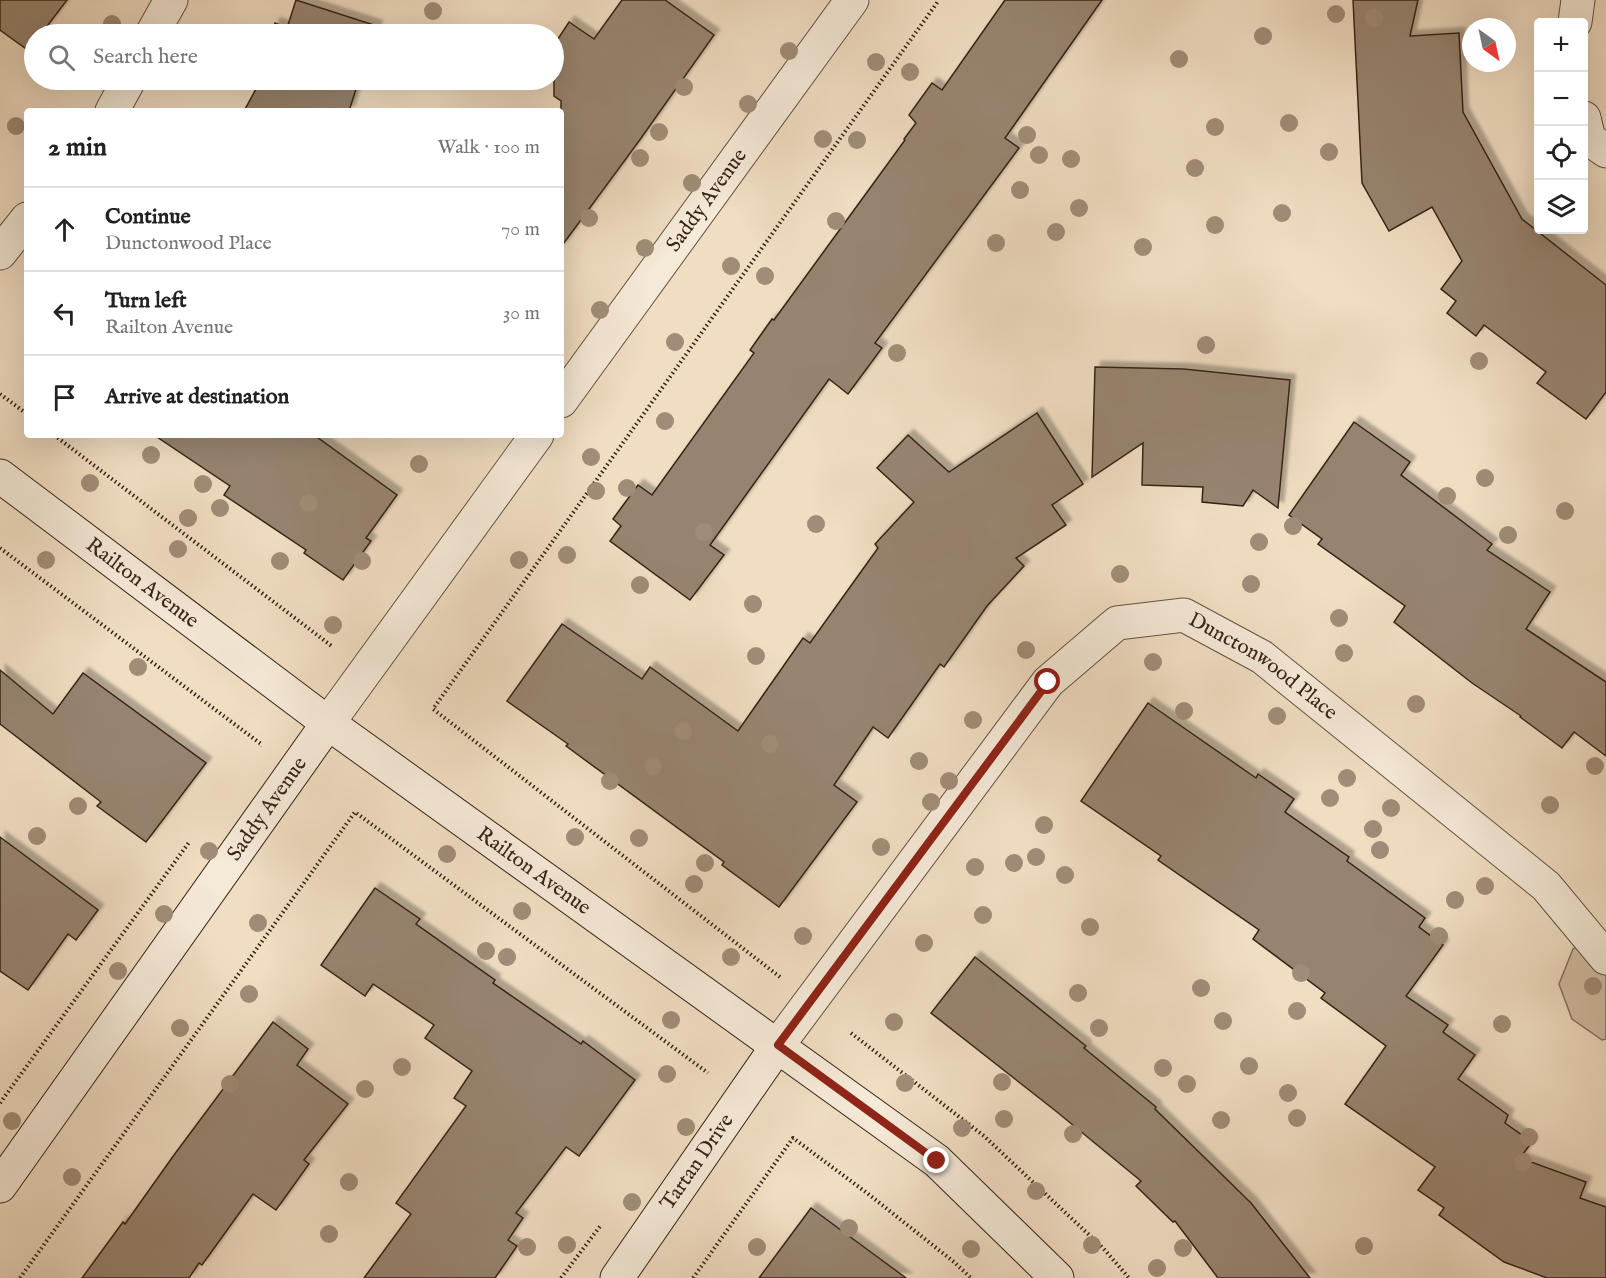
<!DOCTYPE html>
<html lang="en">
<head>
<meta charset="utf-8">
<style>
  :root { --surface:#fff; --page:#f6f6f6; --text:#222; --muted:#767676; --line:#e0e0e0 }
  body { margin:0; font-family:"IM FELL English",serif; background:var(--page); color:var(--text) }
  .controls { position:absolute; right:18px; top:18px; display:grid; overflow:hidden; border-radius:6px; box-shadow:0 6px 24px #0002 }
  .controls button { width:54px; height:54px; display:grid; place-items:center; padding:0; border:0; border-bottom:2px solid var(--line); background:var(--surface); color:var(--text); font:30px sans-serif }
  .compass { position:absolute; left:1462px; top:18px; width:54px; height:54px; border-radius:50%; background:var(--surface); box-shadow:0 6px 24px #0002; rotate:147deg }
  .stop { position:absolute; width:18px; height:18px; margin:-14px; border:4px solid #8f2418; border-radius:50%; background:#fff }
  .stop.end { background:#8f2418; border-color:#fff; box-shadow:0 2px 6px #0008 }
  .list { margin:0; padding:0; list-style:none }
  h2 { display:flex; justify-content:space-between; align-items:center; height:78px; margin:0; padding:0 24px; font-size:26px }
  h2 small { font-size:20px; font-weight:400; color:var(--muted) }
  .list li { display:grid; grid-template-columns:39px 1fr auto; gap:18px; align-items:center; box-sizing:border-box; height:84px; padding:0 24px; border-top:2px solid var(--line) }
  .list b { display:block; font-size:22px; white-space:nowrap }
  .list p { margin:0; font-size:20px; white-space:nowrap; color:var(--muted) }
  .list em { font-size:20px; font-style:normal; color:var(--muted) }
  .icon { flex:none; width:33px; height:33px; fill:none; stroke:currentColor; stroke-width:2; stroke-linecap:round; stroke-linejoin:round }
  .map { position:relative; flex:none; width:1606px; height:1278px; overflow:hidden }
  .search { position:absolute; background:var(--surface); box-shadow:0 6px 24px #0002; left:24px; top:24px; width:540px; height:66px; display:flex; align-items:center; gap:15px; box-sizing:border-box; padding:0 21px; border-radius:33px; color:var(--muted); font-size:22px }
  .panel { position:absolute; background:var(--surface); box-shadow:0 6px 24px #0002; left:24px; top:108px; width:540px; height:330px; border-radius:6px }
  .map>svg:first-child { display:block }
</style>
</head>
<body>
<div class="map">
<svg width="1606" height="1278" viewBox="0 0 1606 1278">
  <defs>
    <filter id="shadow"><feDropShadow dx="5.5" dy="-5.5" stdDeviation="1.5" flood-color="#0004"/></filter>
  </defs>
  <rect width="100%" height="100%" fill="#f0ddc2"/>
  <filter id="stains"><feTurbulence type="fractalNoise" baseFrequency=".00333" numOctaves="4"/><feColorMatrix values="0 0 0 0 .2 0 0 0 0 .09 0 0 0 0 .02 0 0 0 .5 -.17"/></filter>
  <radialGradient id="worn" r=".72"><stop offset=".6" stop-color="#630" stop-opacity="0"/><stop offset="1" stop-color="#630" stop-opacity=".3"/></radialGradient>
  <path fill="#d1bea5" stroke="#84715e" stroke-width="1.5" d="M1605 931 1606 932V1039L1602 1040 1572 1019 1559 984 1573 949Z"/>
  <g fill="#97846f" stroke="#372416" stroke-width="1.5" filter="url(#shadow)">
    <path d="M0 0H67L41 34H34V44L29 51 0 30Z"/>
    <path d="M296 0 377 26 374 34H271L275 23 287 28Z"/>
    <path d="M622 0H665L714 35 639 141 561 247V101L554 96V45L569 22 594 39Z"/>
    <path d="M1005 0H1102L1005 138 1019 148 875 343 882 348 848 394 829 379 710 545 724 555 690 600 610 541 621 526 613 519 638 485 652 495 754 353 750 350 772 319 774 320 905 140 904 139 916 123 909 115 932 83 942 90Z"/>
    <path d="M1353 0H1418L1410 36 1459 33 1463 112 1522 219 1606 285V392L1586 419 1537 383 1546 372 1484 325 1476 336 1447 313 1456 301 1441 289 1462 261 1432 207 1389 231 1362 183Z"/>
    <path d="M261 80H359L349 111H244Z"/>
    <path d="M1095 367 1184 369 1290 380 1278 508 1253 490 1243 506 1202 502 1203 487 1142 485 1143 443 1092 477Z"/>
    <path d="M1037 413 1083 484 1052 505 1066 525 1016 558 1024 566 987 606 944 667 940 664 888 738 873 727 834 785 857 802 779 907 722 865 724 862 566 746 568 744 507 701 562 624 642 679 650 667 738 731 803 638 810 643 878 548 875 544 914 502 877 468 908 435 949 472Z"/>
    <path d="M1354 422 1410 462 1401 475 1492 544 1487 550 1550 592 1526 629 1606 682V756L1574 732 1562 748 1520 717 1521 716 1472 683 1394 622 1405 606 1318 544 1322 539 1289 515Z"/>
    <path d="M154 435H314L397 495 366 538 371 541 343 580 304 553 306 550 224 495 230 486Z"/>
    <path d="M0 670 53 714 83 673 206 763 146 842 97 806 101 802 0 724Z"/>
    <path d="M1148 703 1256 778 1258 774 1294 799 1285 812 1349 857 1347 861 1425 918 1419 927 1443 945 1406 996 1448 1025 1443 1032 1475 1055 1458 1079 1508 1115 1505 1123 1532 1142 1520 1158 1586 1182 1580 1198 1606 1207V1278H1547L1504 1262 1439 1215 1444 1208 1418 1190 1435 1167 1345 1104 1386 1046 1321 998 1325 993 1253 939 1259 930 1158 860 1161 856 1081 801Z"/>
    <path d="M0 837 98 910 76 940 68 934 28 990 0 971Z"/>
    <path d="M375 888 420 919 416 924 495 980 493 983 581 1044 583 1041 635 1080 579 1156 566 1147 516 1213 523 1218 508 1240 517 1246 495 1278H364L411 1214 396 1203 466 1106 454 1098 472 1071 425 1038 434 1025 373 984 365 996 321 965Z"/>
    <path d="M975 957 1086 1046 1084 1048 1156 1107 1155 1109 1251 1203 1310 1278H1218L1175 1221 1173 1222 1136 1186 1141 1181 1057 1112 931 1013Z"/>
    <path d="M273 1022 308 1049 297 1065 348 1104 304 1160 309 1164 276 1210 253 1194 202 1265 199 1263 189 1278H82L123 1222 125 1224 174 1155Z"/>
    <path d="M811 1208 906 1278H759Z"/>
  </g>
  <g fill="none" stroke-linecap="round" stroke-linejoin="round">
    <g stroke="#655241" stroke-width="35">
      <g id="street">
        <path d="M1575 22 1578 0"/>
        <path d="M152 34 171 0"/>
        <path d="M112 111 129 80"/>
        <path d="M1584 118 1589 139 1606 151"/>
        <path d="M0 253 27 219"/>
        <path id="s1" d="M561 401 852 0"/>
        <path d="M328 723 537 435"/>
        <path id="s2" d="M778 1045 1048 682 1117 623 1184 615 1262 657 1546 886 1606 958"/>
      </g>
    </g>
    <g stroke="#372416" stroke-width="35">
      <g id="secondary">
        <path id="s3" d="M0 476 328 723 937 1161 1057 1278"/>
        <path id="s4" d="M0 1186 328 723"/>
        <path id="s5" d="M617 1278 778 1045"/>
      </g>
    </g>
    <g stroke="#372416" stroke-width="4" stroke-dasharray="1.5 3" stroke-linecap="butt">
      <path d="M0 394 27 414"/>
      <path d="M54 435 333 647"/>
      <path d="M0 548 261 744 260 746"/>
      <path d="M780 977 433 709 939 0"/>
      <path d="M851 1033 984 1136 1103 1248 1129 1278"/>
      <path d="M0 1103 190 841"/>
      <path d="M20 1278 355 812 708 1073"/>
      <path d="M561 1278 601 1225"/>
      <path d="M693 1278 793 1138 867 1193 954 1262 971 1278"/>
    </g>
    <use href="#street" stroke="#f5e9d7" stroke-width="33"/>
    <use href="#secondary" stroke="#f5e9d7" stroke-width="33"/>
  </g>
  <g fill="#a08c77">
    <circle cx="433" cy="11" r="9"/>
    <circle cx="1336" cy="14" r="9"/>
    <circle cx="1374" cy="18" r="9"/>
    <circle cx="112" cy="24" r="9"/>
    <circle cx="1263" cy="36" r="9"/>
    <circle cx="789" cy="51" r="9"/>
    <circle cx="1179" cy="59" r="9"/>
    <circle cx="876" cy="62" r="9"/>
    <circle cx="910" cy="72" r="9"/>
    <circle cx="684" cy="87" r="9"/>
    <circle cx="748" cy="104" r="9"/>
    <circle cx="1289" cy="123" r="9"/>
    <circle cx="16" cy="126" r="9"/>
    <circle cx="1215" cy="127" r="9"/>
    <circle cx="659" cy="132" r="9"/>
    <circle cx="1027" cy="135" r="9"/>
    <circle cx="823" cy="139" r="9"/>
    <circle cx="857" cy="140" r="9"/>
    <circle cx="1329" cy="152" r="9"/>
    <circle cx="1039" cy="155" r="9"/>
    <circle cx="640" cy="158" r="9"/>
    <circle cx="1071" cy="159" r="9"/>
    <circle cx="1195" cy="168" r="9"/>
    <circle cx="692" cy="183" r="9"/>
    <circle cx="1020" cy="190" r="9"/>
    <circle cx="1079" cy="208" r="9"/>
    <circle cx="1282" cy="213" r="9"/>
    <circle cx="589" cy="218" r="9"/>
    <circle cx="836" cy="221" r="9"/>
    <circle cx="1215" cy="225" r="9"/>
    <circle cx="1056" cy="232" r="9"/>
    <circle cx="996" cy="243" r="9"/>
    <circle cx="1143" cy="247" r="9"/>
    <circle cx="645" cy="248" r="9"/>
    <circle cx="731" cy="266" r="9"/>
    <circle cx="765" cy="276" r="9"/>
    <circle cx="600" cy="310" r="9"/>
    <circle cx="675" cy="342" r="9"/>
    <circle cx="1206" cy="345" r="9"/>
    <circle cx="897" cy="353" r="9"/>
    <circle cx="1479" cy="361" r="9"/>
    <circle cx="665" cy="421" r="9"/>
    <circle cx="151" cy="455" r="9"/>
    <circle cx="591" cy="457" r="9"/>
    <circle cx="419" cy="464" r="9"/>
    <circle cx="1485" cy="478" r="9"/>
    <circle cx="90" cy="483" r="9"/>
    <circle cx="203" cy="484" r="9"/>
    <circle cx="627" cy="488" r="9"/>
    <circle cx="596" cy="491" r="9"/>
    <circle cx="1447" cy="496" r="9"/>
    <circle cx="309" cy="503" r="9"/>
    <circle cx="220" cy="508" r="9"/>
    <circle cx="1565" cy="511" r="9"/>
    <circle cx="188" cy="518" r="9"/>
    <circle cx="816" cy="524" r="9"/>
    <circle cx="1293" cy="526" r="9"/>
    <circle cx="704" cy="532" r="9"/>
    <circle cx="1508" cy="535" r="9"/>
    <circle cx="1259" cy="542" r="9"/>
    <circle cx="178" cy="549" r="9"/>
    <circle cx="567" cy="555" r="9"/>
    <circle cx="46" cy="560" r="9"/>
    <circle cx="519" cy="560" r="9"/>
    <circle cx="280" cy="561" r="9"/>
    <circle cx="362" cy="561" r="9"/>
    <circle cx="1120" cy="574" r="9"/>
    <circle cx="1251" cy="584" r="9"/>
    <circle cx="640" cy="585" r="9"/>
    <circle cx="753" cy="604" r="9"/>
    <circle cx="1339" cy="618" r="9"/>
    <circle cx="333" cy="625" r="9"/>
    <circle cx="1026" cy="650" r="9"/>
    <circle cx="1344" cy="653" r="9"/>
    <circle cx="756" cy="656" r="9"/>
    <circle cx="1153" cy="662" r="9"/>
    <circle cx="138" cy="667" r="9"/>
    <circle cx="1416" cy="704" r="9"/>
    <circle cx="1184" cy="711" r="9"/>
    <circle cx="1277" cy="716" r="9"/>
    <circle cx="973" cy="720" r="9"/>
    <circle cx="683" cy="731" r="9"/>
    <circle cx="770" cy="744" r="9"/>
    <circle cx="919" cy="761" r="9"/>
    <circle cx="653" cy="766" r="9"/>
    <circle cx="1595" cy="766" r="9"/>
    <circle cx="1347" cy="778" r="9"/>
    <circle cx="610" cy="781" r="9"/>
    <circle cx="949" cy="781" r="9"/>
    <circle cx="1330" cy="798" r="9"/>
    <circle cx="931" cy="802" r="9"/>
    <circle cx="1550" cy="805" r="9"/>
    <circle cx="78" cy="806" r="9"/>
    <circle cx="1391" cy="808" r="9"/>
    <circle cx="1044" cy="825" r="9"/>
    <circle cx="1373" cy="829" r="9"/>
    <circle cx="37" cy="836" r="9"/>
    <circle cx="575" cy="837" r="9"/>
    <circle cx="639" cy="838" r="9"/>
    <circle cx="881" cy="847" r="9"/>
    <circle cx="1380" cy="850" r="9"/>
    <circle cx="209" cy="851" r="9"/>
    <circle cx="447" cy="854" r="9"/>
    <circle cx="1036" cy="857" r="9"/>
    <circle cx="705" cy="863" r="9"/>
    <circle cx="1014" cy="863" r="9"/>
    <circle cx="975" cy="867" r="9"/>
    <circle cx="1065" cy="875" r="9"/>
    <circle cx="694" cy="884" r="9"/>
    <circle cx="1485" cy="886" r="9"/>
    <circle cx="1455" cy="900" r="9"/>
    <circle cx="522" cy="911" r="9"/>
    <circle cx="164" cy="914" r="9"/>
    <circle cx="983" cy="915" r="9"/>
    <circle cx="258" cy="923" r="9"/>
    <circle cx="1090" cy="927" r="9"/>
    <circle cx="803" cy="936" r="9"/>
    <circle cx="1439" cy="936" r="9"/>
    <circle cx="924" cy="943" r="9"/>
    <circle cx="486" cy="951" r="9"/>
    <circle cx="507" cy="957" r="9"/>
    <circle cx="731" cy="957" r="9"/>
    <circle cx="118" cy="971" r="9"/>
    <circle cx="1301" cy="973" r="9"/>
    <circle cx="1593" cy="986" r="9"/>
    <circle cx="1201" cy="988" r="9"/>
    <circle cx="1078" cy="993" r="9"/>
    <circle cx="249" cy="994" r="9"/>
    <circle cx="1297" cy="1011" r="9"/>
    <circle cx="671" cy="1020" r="9"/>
    <circle cx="1223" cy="1021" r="9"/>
    <circle cx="894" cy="1022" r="9"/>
    <circle cx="1502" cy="1024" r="9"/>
    <circle cx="180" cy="1028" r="9"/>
    <circle cx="1099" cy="1028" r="9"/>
    <circle cx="1249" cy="1066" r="9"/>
    <circle cx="402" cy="1067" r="9"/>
    <circle cx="1163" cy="1068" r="9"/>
    <circle cx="667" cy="1074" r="9"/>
    <circle cx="1002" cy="1082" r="9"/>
    <circle cx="905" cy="1083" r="9"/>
    <circle cx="230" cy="1084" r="9"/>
    <circle cx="1187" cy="1084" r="9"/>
    <circle cx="365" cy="1089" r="9"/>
    <circle cx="1288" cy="1093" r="9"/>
    <circle cx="1297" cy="1118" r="9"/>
    <circle cx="1004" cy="1119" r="9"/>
    <circle cx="1221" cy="1120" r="9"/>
    <circle cx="12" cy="1121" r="9"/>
    <circle cx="686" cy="1127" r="9"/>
    <circle cx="962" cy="1128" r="9"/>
    <circle cx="1073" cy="1134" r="9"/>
    <circle cx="1529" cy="1137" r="9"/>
    <circle cx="1523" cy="1162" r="9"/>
    <circle cx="72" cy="1177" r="9"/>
    <circle cx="349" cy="1182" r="9"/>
    <circle cx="1036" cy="1191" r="9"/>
    <circle cx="632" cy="1202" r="9"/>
    <circle cx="849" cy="1228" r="9"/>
    <circle cx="329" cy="1234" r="9"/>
    <circle cx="567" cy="1245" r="9"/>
    <circle cx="1092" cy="1245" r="9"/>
    <circle cx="1364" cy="1246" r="9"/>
    <circle cx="527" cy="1247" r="9"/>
    <circle cx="757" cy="1247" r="9"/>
    <circle cx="1183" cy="1248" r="9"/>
    <circle cx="971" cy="1249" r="9"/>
    <circle cx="1157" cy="1268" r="9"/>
  </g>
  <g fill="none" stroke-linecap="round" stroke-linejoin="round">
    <path stroke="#8f2418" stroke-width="8" d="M937 1161 778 1045 1048 682"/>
  </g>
  <g text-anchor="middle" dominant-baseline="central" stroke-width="4.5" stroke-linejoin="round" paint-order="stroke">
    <g font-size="21" fill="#372416" stroke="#f5e9d7">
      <text stroke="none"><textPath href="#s1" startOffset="248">Saddy Avenue</textPath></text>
      <text stroke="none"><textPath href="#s3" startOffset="178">Railton Avenue</textPath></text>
      <text stroke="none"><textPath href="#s2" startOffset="705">Dunctonwood Place</textPath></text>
      <text stroke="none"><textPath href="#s4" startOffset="462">Saddy Avenue</textPath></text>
      <text stroke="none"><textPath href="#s3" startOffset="664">Railton Avenue</textPath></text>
      <text stroke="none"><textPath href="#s5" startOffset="141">Tartan Drive</textPath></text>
    </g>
  </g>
  <rect width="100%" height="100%" filter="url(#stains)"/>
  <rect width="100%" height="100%" fill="url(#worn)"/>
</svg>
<div class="controls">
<button>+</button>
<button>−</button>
<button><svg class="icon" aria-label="locate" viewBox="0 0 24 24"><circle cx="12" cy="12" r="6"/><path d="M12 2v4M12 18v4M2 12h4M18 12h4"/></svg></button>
<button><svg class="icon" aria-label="layers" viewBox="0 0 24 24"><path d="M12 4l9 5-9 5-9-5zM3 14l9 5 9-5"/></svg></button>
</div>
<svg class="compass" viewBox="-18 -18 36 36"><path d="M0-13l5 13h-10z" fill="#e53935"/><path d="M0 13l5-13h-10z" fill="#767676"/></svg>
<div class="stop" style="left:1048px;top:682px"></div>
<div class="stop end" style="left:937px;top:1161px"></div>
<div class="search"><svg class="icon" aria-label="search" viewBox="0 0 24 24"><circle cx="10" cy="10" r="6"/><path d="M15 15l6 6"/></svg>Search here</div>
<section class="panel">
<h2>2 min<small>Walk · 100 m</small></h2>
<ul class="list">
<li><svg class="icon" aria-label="ahead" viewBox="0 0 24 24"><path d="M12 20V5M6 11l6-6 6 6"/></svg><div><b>Continue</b><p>Dunctonwood Place</p></div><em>70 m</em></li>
<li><svg class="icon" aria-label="left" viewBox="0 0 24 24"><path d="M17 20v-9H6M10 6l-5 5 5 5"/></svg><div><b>Turn left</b><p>Railton Avenue</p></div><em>30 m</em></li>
<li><svg class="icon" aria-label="arrive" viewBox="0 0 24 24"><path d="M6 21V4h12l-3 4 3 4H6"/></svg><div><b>Arrive at destination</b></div></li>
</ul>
</section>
</div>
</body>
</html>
